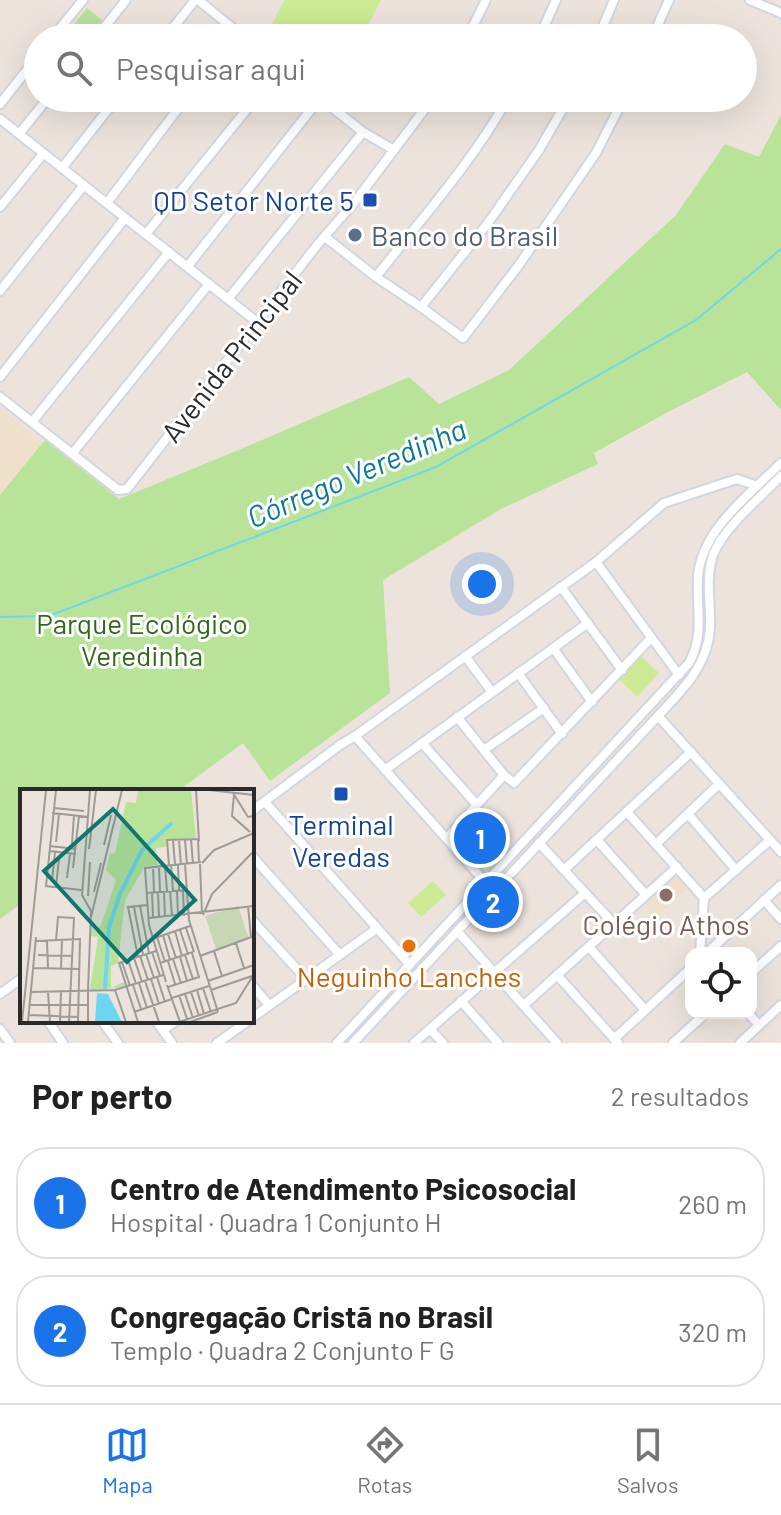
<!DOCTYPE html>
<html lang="pt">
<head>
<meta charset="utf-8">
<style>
  :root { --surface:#fff; --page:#f2f2f2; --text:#202124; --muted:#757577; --line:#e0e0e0; --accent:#1a73e8 }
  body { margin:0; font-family:Barlow,sans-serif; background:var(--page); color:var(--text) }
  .controls { position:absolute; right:24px; bottom:24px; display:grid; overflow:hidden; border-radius:16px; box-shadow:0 8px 32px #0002 }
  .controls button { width:72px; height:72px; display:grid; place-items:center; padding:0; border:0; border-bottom:2px solid var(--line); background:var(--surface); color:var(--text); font:40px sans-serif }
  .you { position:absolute; left:482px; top:584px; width:28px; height:28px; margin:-20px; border:6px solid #fff; border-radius:50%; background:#1a73e8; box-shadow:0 0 0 12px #1a73e833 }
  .badge { display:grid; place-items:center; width:52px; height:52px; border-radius:50%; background:var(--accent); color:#fff; font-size:26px; font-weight:700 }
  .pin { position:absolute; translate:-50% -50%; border:4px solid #fff; box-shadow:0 2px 8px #0006 }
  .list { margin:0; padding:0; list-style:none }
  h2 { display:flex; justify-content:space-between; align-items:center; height:104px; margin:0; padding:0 32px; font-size:34px }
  h2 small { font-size:26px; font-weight:400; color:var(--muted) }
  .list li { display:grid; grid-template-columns:52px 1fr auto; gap:24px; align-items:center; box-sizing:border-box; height:112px; margin:0 16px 16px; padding:0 16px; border:2px solid var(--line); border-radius:32px }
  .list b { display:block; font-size:30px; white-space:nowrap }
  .list p { margin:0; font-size:26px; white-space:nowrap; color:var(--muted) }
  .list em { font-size:26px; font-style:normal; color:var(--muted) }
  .icon { flex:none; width:44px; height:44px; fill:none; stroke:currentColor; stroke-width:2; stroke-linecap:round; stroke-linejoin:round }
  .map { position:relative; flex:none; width:781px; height:1043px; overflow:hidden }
  .search { position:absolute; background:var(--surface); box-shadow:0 8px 32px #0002; left:24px; right:24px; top:24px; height:88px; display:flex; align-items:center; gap:20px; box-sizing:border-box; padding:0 28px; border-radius:44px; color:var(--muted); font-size:30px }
  .sheet { height:360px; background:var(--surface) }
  nav { display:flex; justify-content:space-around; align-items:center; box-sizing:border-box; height:112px; border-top:2px solid var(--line); background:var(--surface); font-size:22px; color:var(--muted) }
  nav a { display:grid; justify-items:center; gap:4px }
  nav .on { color:var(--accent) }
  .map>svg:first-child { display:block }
</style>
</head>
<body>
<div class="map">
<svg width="781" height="1043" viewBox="0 0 781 1043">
  <rect width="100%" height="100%" fill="#ece4dc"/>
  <g fill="#eee0cb">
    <path d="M0 408 44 444 0 499Z"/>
    <path d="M676 872 689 887 655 918 642 902Z"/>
  </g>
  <path fill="#f3d9dd" d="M477 813 505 841 482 863 454 835Z"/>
  <g fill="#b8e398">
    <path d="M87 8 106 23 94 38H63Z"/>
    <path d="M781 115V410L747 372 668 412 594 453 598 464 501 509 383 580 390 693 270 781 243 743 178 791H22V903L0 919V495L45 440 119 499 241 449 409 377 439 404 509 370 676 215 725 144 759 157Z"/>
  </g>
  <g fill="#cdeb94">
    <path d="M284 0H381L361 38H269L266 37Z"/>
    <path d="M641 656 659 673 637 697 619 679Z"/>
    <path d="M433 881 446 895 421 917 408 903Z"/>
  </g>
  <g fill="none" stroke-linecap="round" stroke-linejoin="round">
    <path stroke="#6ed7ef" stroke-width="2" d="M0 617 49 616 436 467 696 320 781 249"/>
    <g stroke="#d1d6e3" stroke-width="12">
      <g id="minor">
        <path d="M198 0 245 38"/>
        <path d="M750 0 781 13"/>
        <path d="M52 38 83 0"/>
        <path d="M96 38 126 0"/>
        <path d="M165 38 195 0"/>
        <path d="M467 38 486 0"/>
        <path d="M539 38 556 0"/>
        <path d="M598 38 614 0"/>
        <path d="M652 38 669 0"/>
        <path d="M320 98 363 132 394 150"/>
        <path d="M0 104 38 56"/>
        <path d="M0 119 257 322"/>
        <path d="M19 134 48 98"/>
        <path d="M62 168 117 98"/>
        <path d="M107 203 186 98"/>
        <path d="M0 207 43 154"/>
        <path d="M146 234 256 98"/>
        <path d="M325 237 376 277 421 307 463 338 519 265 596 153 624 98"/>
        <path d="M188 266 320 98"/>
        <path d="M376 277C421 219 472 163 508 98"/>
        <path d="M0 291 84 185"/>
        <path d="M228 299 363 132"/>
        <path d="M421 307 488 223 539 150 569 98"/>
        <path d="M0 377 125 218"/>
        <path d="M0 397 118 490 127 489 318 244 357 199 433 98"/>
        <path d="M32 422 169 252"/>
        <path d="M72 454 209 284"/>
        <path d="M596 562 679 675"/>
        <path d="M561 587 622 670"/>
        <path d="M553 648 592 702"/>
        <path d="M465 656 492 692"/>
        <path d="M518 673 562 734"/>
        <path d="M658 716 781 852"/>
        <path d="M457 717 504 775 514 783 651 638"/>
        <path d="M355 736 486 883"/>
        <path d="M422 743 477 805"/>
        <path d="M484 750 544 708"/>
        <path d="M385 770 588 623"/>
        <path d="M265 802 410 965"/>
        <path d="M252 811 340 745 355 736 596 562 664 503 737 479 758 486"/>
        <path d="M627 812 704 898"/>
        <path d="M688 814 736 870"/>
        <path d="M447 838 504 775"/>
        <path d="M597 840 646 895"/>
        <path d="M539 843 614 924"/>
        <path d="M656 844 719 784"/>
        <path d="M252 856 340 955"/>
        <path d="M564 870 691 752"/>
        <path d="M704 898 770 840"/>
        <path d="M764 900 781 919"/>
        <path d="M252 920 306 979"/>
        <path d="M457 931 557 1043"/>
        <path d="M589 947 645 1010"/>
        <path d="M700 953 704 898"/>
        <path d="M707 953 781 885"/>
        <path d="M751 973 781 946"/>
        <path d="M557 975 618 1043"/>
        <path d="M252 985 269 1005"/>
        <path d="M0 994 22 978"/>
        <path d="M461 1001 498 1043"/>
        <path d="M524 1005 677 867"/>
        <path d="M748 1013 759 1025"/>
        <path d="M252 1018 376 929"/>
        <path d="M48 1021 63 1043"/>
        <path d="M102 1021 118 1043"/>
        <path d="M156 1021 172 1043"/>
        <path d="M0 1029 10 1043"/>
        <path d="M430 1029 443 1043"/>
        <path d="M163 1030 176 1021"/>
        <path d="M614 1039 691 968"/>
        <path d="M217 1043 248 1021"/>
        <path d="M337 1043 689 663C705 634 696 609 698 577 701 530 750 494 781 463"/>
        <path d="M353 1043 658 716C682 690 708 666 710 628 711 604 705 579 713 555 723 528 761 497 781 476"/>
        <path d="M414 1043 585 893"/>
        <path d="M673 1043 706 1013"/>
        <path d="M740 1043 781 1005"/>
      </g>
    </g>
    <use href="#minor" stroke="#fff" stroke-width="8"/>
  </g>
  <g fill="#1a4fb4" stroke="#fff" stroke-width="3">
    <rect x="362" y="192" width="16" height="16" rx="4"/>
    <rect x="333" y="786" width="16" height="16" rx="4"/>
  </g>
  <circle fill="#5c6f8a" stroke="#fff" stroke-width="3" cx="355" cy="235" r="8"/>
  <circle fill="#8d6e63" stroke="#fff" stroke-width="3" cx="666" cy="895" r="8"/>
  <circle fill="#e8710a" stroke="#fff" stroke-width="3" cx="409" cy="946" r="8"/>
  <g text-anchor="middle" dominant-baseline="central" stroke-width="6" stroke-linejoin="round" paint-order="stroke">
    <g font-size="28" fill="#164399" stroke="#fff" text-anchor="end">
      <text x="354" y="200">QD Setor Norte 5</text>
      <text x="341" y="824" text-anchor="middle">Terminal<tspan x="341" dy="32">Veredas</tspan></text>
    </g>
    <g font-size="28" fill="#4e5e75" stroke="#fff" text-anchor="start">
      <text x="371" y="235">Banco do Brasil</text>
    </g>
    <g font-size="28" fill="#2a2a2a" stroke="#fff">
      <text transform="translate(231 356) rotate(-52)">Avenida Principal</text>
    </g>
    <g font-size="28" fill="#30681a" stroke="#fff">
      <text x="142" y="623">Parque Ecológico<tspan x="142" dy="32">Veredinha</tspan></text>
    </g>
    <g font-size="28" fill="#785e54" stroke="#fff">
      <text x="666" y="924">Colégio Athos</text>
    </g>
    <g font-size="28" fill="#c56008" stroke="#fff">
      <text x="409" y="976">Neguinho Lanches</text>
    </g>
    <g font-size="30" font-style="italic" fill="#0c769c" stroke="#fff">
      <text transform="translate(356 472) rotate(-23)">Córrego Veredinha</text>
    </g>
  </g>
  <g transform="translate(20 789)">
    <rect width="234" height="234" fill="#ece4dc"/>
    <path d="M118 1H171L176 49 146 51V58L136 59 137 76 125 77 105 111 98 174 91 177V199L104 193 105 198 70 201 78 148 71 147V137L80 138 87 119 96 91 86 81 90 64 95 65 106 13 116 14Z" fill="#b8e398"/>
    <path d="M218 117 229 150 196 160 185 127Z" fill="#c7d6b3"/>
    <path d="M77 204 88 205 102 233H75Z" fill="#6ed7ef"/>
    <path fill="none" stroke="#6ed7ef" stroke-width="4" d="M85 200 89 138 100 105 122 61 152 34"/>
    <path fill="none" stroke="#9e9a95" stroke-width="2" d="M176 1 179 52M189 1 234 6M213 4 228 28 234 27M214 6 212 27 230 43M34 19 64 22M32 24 69 28M171 50 173 75M153 51 155 76M159 51 161 76M165 51 167 75M36 53 39 25M52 55 54 26M84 56 91 26M30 57 56 60M69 60 76 1M30 62 56 65M182 74 194 61 234 44M165 75 169 131 198 223M180 75 182 125M149 76 147 51 178 50 179 73M151 76 153 102M158 76 159 101M133 77 134 103M139 77 140 103M145 77 147 102M53 79 59 27M47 89 50 65M32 92 35 63M25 97 61 101M26 97 36 1M36 98 39 69M163 101 164 127M144 102 145 128M150 102 152 127M157 102 158 127M74 103 81 74M132 103 133 129M138 103 139 128M127 104 167 101M68 107 70 73M120 117 129 164M228 117 231 149M114 118 123 166M183 126 192 105 234 62M71 128 102 1M129 129 234 117M166 139 174 163M160 141 168 165M155 142 162 167M148 145 156 169M143 146 150 171M137 148 145 173M132 150 170 137M36 151 38 128 54 129 49 233M16 152 60 150 58 233M27 152 28 179M216 154 224 179M194 162 202 187M132 163 140 187M126 165 134 189M18 166 53 167M165 166 173 190M120 167 128 191M180 167 234 147M118 168 108 118 128 116M160 168 167 192M114 169 122 193M153 170 161 194M108 171 116 195M148 172 155 195M102 173 110 197M140 174 173 163M14 179 59 180M41 180 42 150M137 188 145 213M131 190 139 215M125 192 139 233M188 192 234 176M146 193 129 136 125 79 181 73M119 194 127 219M113 196 121 220M147 196 160 233M148 198 179 188 172 164M183 199 191 223M68 201 71 122 62 106 70 1M95 201 106 233M177 201 184 225M191 201 232 187M11 203 95 201 143 186M28 203 30 233M171 203 179 227M165 205 173 229M159 206 167 230M152 209 189 197M10 216H68M114 223 152 210M9 226 58 228M2 233 26 1M8 233 16 148M40 233 41 202M68 233V202M118 233 99 174 136 162M159 233 216 214 234 185M170 233 198 223"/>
    <path fill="#0f766e" fill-opacity="0.15" stroke="#0f766e" stroke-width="4" d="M93 20 175 111 107 173 24 82Z"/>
    <rect width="234" height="234" fill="none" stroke="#2a2a2a" stroke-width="4"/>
  </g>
</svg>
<div class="controls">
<button><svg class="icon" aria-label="locate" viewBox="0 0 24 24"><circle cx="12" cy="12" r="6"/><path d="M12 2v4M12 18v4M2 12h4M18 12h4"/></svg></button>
</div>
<div class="you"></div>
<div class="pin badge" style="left:480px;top:838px">1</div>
<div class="pin badge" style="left:493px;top:902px">2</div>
<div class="search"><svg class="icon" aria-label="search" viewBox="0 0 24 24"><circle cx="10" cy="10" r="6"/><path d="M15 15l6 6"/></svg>Pesquisar aqui</div>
</div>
<section class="sheet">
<h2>Por perto<small>2 resultados</small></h2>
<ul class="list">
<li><span class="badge">1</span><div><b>Centro de Atendimento Psicosocial</b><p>Hospital · Quadra 1 Conjunto H</p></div><em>260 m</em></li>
<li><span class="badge">2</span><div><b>Congregação Cristã no Brasil</b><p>Templo · Quadra 2 Conjunto F G</p></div><em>320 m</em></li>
</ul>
</section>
<nav>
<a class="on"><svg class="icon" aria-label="map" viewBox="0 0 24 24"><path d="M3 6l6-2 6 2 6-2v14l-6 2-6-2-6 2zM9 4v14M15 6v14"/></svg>Mapa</a>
<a><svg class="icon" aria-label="directions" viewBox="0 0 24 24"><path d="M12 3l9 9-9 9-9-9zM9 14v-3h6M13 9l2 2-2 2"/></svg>Rotas</a>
<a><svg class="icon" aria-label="saved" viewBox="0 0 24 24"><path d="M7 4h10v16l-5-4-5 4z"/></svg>Salvos</a>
</nav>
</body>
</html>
